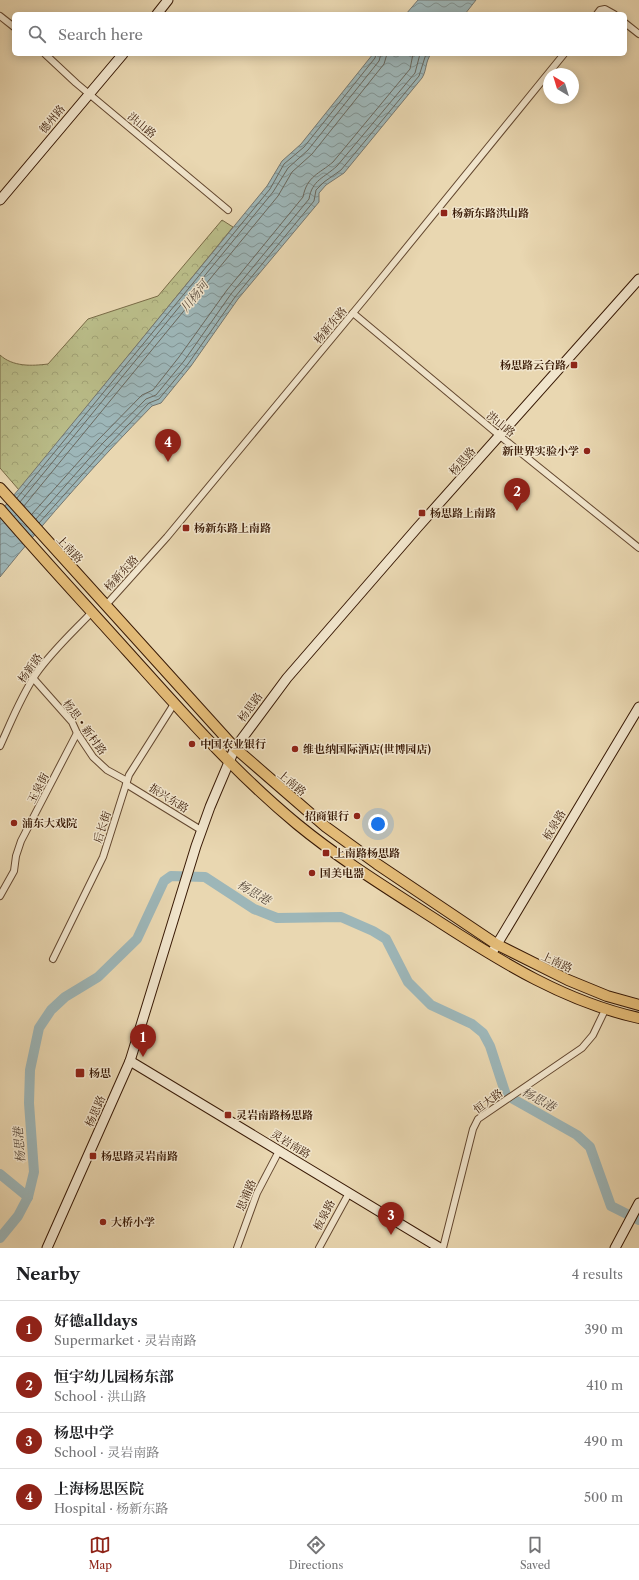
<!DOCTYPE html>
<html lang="en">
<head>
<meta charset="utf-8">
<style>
  :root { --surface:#fff; --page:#f2f2f2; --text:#202124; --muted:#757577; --line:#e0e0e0; --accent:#8f2418 }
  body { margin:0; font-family:"Libre Caslon Text","Noto Serif SC",serif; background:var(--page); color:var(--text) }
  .compass { position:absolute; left:543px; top:68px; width:36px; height:36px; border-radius:50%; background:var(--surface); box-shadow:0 2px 10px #0003; rotate:322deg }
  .you { position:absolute; left:378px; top:824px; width:14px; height:14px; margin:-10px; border:3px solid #fff; border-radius:50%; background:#1a73e8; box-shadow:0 0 0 6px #1a73e833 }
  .badge { display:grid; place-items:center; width:26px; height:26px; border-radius:50%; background:var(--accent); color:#fff; font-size:13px; font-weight:700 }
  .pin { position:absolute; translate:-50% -33px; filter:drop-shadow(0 1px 2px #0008) }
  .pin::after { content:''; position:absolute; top:21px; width:14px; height:12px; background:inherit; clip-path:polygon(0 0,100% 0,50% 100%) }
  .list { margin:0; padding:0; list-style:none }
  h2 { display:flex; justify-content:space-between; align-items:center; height:52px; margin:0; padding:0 16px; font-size:17px }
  h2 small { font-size:13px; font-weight:400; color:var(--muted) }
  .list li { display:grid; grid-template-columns:26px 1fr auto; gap:12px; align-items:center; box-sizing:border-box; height:56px; padding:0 16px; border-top:1px solid var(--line) }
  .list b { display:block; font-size:15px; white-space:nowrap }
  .list p { margin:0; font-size:13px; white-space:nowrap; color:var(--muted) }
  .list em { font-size:13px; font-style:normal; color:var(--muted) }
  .icon { flex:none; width:22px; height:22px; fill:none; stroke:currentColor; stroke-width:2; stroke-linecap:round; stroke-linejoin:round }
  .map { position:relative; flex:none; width:639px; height:1248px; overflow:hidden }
  .search { position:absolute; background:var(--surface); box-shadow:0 2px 10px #0003; left:12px; right:12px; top:12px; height:44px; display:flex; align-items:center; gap:10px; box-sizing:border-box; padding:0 14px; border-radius:6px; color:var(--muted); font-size:15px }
  .sheet { height:276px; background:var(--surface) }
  nav { display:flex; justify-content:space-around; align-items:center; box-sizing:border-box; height:56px; border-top:1px solid var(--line); background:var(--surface); font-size:11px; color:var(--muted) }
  nav a { display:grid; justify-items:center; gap:2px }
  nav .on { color:var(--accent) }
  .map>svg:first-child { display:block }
</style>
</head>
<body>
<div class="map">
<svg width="639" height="1248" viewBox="0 0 639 1248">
  <defs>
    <pattern id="park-crowns" width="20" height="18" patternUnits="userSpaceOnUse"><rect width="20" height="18" fill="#babd89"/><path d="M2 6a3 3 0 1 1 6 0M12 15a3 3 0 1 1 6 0" fill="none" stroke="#a1a275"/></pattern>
    <pattern id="water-waves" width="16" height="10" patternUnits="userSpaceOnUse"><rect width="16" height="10" fill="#9db6b8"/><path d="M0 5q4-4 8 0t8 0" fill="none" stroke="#819394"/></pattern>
  </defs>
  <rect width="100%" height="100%" fill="#e9d7b1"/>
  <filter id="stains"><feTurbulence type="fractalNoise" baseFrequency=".005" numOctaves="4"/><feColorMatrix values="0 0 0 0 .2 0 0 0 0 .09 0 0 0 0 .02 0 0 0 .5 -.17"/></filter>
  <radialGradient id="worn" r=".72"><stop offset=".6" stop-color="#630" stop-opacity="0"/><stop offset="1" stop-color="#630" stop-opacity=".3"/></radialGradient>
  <path fill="url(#park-crowns)" stroke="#796b47" d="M222 220 233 227 19 490 0 468V355C13 367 32 366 48 364L88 319 158 296Z"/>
  <g fill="url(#water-waves)" stroke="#757770">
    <path d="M418 0H476L465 14H406Z"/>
    <path d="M373 54H431C425 62 427 70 422 78L344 173 326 185 319 193V202L238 299 191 366 161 403 152 406C99 460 48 517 0 577V512L267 186 282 161 301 144Z"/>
  </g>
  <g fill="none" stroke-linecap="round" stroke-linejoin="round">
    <g stroke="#6a685e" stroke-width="1">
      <path d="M17 498 270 189 284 164 304 147 375 58 376 54"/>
      <path d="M20 502 273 192 288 168 308 150 379 61 381 54"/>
      <path d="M24 506 278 196 292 172 312 154 384 64 387 54"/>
      <path d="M32 514 98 440 142 395 153 390 179 357 227 290 303 197C307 176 319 174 333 162L410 69 413 54"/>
      <path d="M36 519 102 444 146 399 156 395 184 361 231 294 309 199C312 180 324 178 337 166L415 73 420 54"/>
      <path d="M39 523 106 448 149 403 159 399 188 364 235 297 314 201 316 190 324 182 341 170 419 76 426 54"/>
    </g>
    <g stroke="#9db6b8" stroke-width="10">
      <path d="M0 1174 28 1197"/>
      <path d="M0 1238 18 1216 28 1197 34 1172 29 1103 30 1070 39 1028 51 1010 65 997 98 977 137 939 164 881 171 876 205 877 254 909 277 918 341 917 373 931 386 939 408 982 431 1005 472 1024 483 1033 490 1046 506 1095 577 1135 590 1147 611 1206 639 1220"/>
    </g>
    <g stroke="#644830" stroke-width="8">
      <g id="street">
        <path d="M597 14 600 10 605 9 614 14"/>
        <path d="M0 16 14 27"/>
        <path d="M625 23 639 34"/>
        <path d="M45 54 76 83 228 210"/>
        <path d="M353 313 500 436 639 548"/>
        <path d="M106 605 167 537 367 296 564 54"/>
        <path d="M33 678 72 722 77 733 93 757 107 770 127 781"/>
        <path d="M0 746C11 722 21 696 36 674 52 651 73 632 92 612"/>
        <path d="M126 784 201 830"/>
        <path d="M0 896 14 871 16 856 21 841 77 733"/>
        <path d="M53 959 103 857 129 775 174 704"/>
        <path d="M237 1248 257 1193 279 1151"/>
        <path d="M319 1248 349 1193"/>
        <path d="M443 1248 473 1129 478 1119 582 1048 593 1035 605 1010"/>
      </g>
    </g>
    <g stroke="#381905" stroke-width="11">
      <g id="secondary">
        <path d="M157 14 168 0"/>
        <path d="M0 200 123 54"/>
        <path d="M493 951 639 707"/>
        <path d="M130 1061 440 1248"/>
        <path d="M47 1248 130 1061 196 846 210 807 235 748 287 678 418 527 639 279"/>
        <path d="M615 1248 639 1203"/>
      </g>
    </g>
    <g stroke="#381905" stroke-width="12">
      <g id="primary">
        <path d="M0 488 235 748 326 827 377 864 496 944 568 980 607 996 639 1005"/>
        <path d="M0 509C42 558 85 604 128 652 182 712 234 772 297 824 342 861 393 892 441 923 503 963 566 1002 639 1018"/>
      </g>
    </g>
    <use href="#street" stroke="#f1e5cc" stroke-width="6"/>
    <use href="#secondary" stroke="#f1e5cc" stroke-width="9"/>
    <use href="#primary" stroke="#e4bc78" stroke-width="10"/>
  </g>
  <g fill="#8f2418" stroke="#f1e5cc" stroke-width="1.5">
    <rect x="440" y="209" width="8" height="8" rx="2"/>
    <rect x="570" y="361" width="8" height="8" rx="2"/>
    <circle cx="587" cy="451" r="4"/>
    <rect x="418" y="509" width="8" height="8" rx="2"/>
    <rect x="182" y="524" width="8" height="8" rx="2"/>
    <circle cx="192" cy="744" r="4"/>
    <circle cx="295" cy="749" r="4"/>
    <circle cx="357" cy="816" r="4"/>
    <circle cx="14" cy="823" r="4"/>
    <rect x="322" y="849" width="8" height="8" rx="2"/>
    <circle cx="312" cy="873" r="4"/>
    <rect x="75" y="1068" width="10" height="10" rx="2"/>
    <rect x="224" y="1111" width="8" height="8" rx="2"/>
    <rect x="89" y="1152" width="8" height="8" rx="2"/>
    <circle cx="103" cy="1222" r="4"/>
  </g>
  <g text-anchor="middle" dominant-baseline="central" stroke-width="3" stroke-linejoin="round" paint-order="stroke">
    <g font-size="11" fill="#381905" stroke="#f1e5cc">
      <text transform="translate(52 119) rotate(-50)">德州路</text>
      <text transform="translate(142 125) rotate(40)">洪山路</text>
      <text transform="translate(330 325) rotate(-50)">杨新东路</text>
      <text transform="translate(501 424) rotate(39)">洪山路</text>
      <text transform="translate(462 461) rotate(-48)">杨思路</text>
      <text transform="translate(70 549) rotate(47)">上南路</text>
      <text transform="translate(121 573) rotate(-47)">杨新东路</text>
      <text transform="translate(30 668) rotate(-55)">杨新路</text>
      <text transform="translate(250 707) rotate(-54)">杨思路</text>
      <text transform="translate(85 727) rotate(54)">杨思 • 新村路</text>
      <text transform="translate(292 783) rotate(40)">上南路</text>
      <text transform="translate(38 788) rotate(-63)">玉泉街</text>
      <text transform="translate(169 798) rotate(32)">振兴东路</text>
      <text transform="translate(554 825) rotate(-59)">板泉路</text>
      <text transform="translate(102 827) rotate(-72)">后长街</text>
      <text transform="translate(557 962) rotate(25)">上南路</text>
      <text transform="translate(488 1101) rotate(-36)">恒大路</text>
      <text transform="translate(95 1111) rotate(-66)">杨思路</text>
      <text transform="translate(291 1144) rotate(31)">灵岩南路</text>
      <text transform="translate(246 1195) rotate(-67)">思浦路</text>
      <text transform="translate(324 1215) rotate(-62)">板泉路</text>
    </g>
    <g font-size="11" font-weight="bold" fill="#381905" stroke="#f1e5cc" text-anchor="start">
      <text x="452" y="213">杨新东路洪山路</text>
      <text x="566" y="365" text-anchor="end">杨思路云台路</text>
      <text x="579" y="451" text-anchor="end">新世界实验小学</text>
      <text x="430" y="513">杨思路上南路</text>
      <text x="194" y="528">杨新东路上南路</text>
      <text x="200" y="744">中国农业银行</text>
      <text x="303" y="749">维也纳国际酒店(世博园店)</text>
      <text x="349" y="816" text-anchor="end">招商银行</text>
      <text x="22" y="823">浦东大戏院</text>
      <text x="334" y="853">上南路杨思路</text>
      <text x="320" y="873">国美电器</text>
      <text x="89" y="1073">杨思</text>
      <text x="236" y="1115">灵岩南路杨思路</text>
      <text x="101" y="1156">杨思路灵岩南路</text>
      <text x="111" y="1222">大桥小学</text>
    </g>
    <g font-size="12" font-style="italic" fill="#56483b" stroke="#f1e5cc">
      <text transform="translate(194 296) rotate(-51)">川杨河</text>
      <text transform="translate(254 892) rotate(30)">杨思港</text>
      <text transform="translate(539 1099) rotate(29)">杨思港</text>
      <text transform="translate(19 1145) rotate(-95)">杨思港</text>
    </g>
  </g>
  <rect width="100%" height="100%" filter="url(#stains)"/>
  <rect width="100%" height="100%" fill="url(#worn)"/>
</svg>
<svg class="compass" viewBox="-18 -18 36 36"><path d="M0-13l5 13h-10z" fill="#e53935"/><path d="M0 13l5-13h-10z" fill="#757577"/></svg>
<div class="you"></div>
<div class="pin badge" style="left:143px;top:1057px">1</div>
<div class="pin badge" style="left:517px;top:511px">2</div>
<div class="pin badge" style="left:391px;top:1235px">3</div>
<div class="pin badge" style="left:168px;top:462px">4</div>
<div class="search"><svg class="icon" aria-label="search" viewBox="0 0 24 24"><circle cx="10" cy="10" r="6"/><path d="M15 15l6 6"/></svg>Search here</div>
</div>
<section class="sheet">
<h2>Nearby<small>4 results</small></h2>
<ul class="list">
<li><span class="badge">1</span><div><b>好德alldays</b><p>Supermarket · 灵岩南路</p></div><em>390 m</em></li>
<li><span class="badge">2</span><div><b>恒宇幼儿园杨东部</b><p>School · 洪山路</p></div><em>410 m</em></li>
<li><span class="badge">3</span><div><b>杨思中学</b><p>School · 灵岩南路</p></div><em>490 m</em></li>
<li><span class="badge">4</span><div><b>上海杨思医院</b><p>Hospital · 杨新东路</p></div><em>500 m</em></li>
</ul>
</section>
<nav>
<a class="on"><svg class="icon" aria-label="map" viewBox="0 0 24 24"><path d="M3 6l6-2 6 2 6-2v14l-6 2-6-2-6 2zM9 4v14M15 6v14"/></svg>Map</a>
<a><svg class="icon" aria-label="directions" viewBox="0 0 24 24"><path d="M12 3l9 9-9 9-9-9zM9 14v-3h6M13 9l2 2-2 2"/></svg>Directions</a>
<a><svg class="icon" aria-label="saved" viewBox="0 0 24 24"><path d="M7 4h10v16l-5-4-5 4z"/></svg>Saved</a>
</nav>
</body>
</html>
